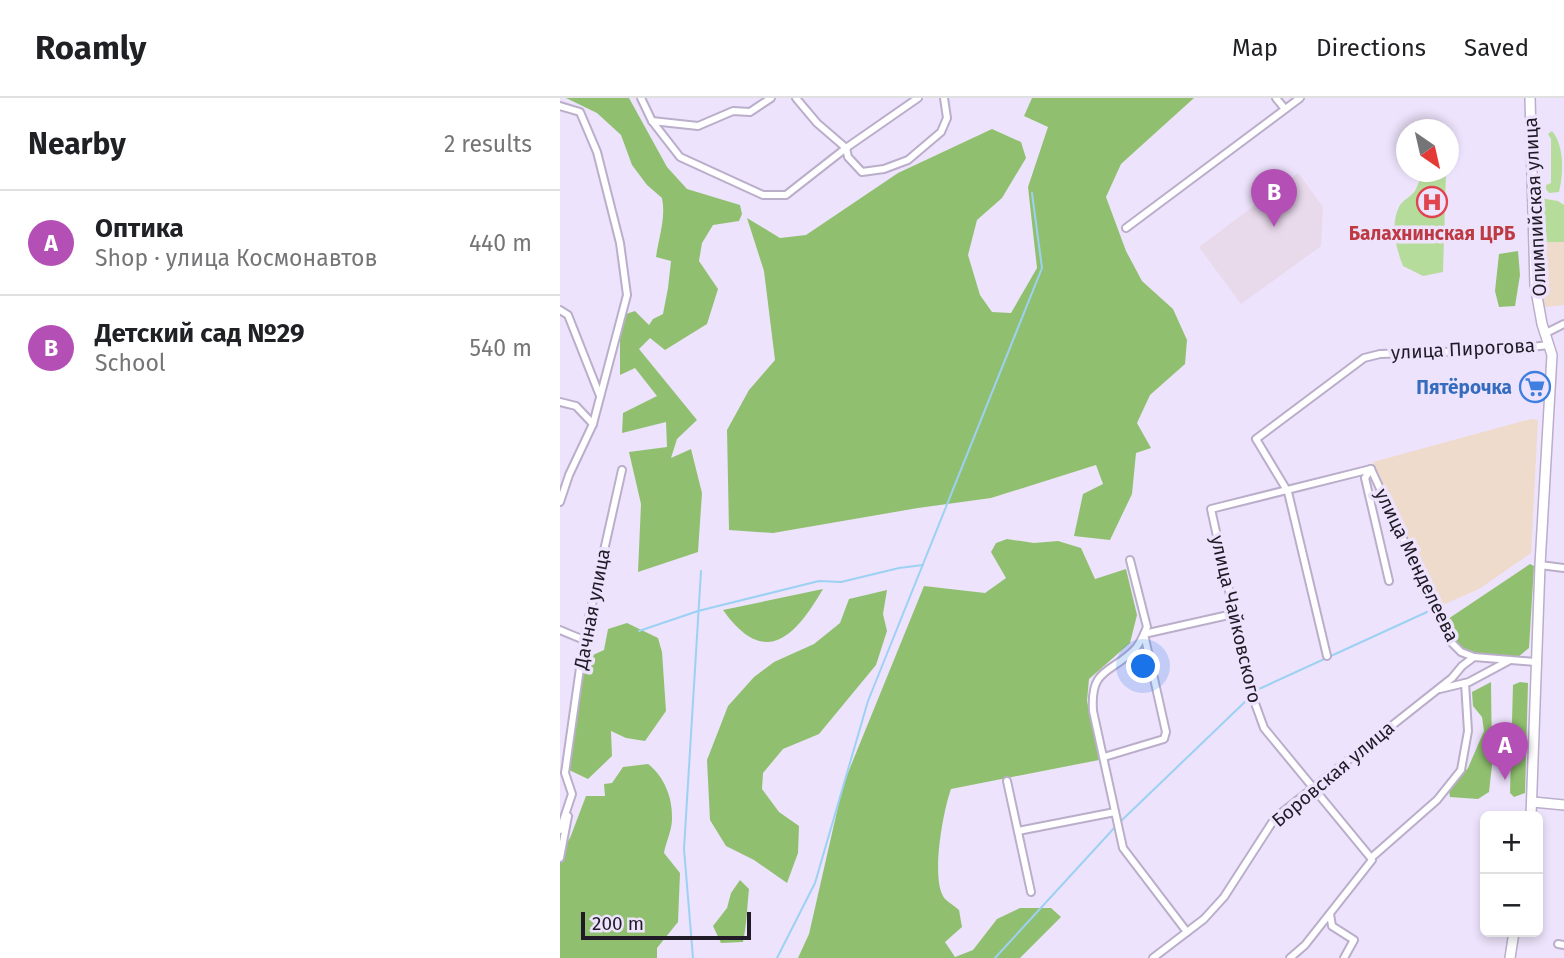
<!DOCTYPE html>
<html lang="en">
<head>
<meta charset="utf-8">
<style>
  :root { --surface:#fff; --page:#f2f2f2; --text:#202124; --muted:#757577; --line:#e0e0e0; --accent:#b44fb5 }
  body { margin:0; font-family:"Fira Sans",sans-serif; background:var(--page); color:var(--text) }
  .controls { position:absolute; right:21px; bottom:21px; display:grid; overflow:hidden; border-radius:10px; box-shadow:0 4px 10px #0003 }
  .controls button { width:63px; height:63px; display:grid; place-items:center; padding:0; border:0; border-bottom:2px solid var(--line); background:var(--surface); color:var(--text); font:35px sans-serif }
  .compass { position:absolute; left:836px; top:21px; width:63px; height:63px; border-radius:50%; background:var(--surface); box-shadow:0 4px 10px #0003; rotate:146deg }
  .scale { position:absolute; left:21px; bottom:18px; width:170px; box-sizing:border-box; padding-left:7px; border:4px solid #201b26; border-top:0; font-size:19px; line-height:24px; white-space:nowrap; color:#201b26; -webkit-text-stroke:5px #ede3fc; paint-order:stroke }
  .you { position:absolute; left:584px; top:569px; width:24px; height:24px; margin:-18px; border:5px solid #fff; border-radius:50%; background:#1a73e8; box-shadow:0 0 0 10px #1a73e833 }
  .badge { display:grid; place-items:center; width:46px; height:46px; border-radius:50%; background:var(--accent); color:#fff; font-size:23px; font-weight:700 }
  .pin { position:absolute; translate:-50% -58px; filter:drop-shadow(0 2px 4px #0008) }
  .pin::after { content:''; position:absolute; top:37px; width:24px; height:21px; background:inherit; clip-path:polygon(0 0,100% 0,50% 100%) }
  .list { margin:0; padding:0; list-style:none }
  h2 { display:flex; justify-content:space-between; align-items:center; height:91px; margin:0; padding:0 28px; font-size:30px }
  h2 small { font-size:23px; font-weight:400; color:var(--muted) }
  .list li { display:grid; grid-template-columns:46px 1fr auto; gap:21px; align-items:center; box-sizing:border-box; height:105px; padding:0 28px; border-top:2px solid var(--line) }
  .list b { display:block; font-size:26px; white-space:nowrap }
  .list p { margin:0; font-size:23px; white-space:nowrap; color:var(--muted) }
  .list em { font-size:23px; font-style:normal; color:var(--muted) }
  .map { position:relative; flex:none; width:1004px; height:860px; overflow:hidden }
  header { display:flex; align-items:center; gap:42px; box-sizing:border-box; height:98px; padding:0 35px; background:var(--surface); border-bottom:2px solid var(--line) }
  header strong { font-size:33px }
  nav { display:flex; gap:38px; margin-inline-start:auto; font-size:24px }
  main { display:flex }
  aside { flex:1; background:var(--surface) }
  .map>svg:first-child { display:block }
</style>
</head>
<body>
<header>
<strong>Roamly</strong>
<nav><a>Map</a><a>Directions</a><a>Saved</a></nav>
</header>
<main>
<aside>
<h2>Nearby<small>2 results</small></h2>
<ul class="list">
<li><span class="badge">A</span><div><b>Оптика</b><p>Shop · улица Космонавтов</p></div><em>440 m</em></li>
<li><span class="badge">B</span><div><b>Детский сад №29</b><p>School</p></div><em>540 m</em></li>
</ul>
</aside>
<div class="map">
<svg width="1004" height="860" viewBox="0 0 1004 860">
  <rect width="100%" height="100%" fill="#ede3fc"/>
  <g fill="#eedbcb">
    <path d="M977 144H1004V207L985 209 980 202Z"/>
    <path d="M971 321 978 322 971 455 919 491 878 509 813 364Z"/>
  </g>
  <path fill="#e8d9eb" d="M738 75 763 109 761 148 681 206 639 149Z"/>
  <g fill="#b6dc9c">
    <path d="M992 33C1004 47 1004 74 999 94L989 95 986 91V87L991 85V41L988 36Z"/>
    <path d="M864 74H886L883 174 863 178 843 168C836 150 830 127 839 109 842 102 851 99 855 93 858 87 860 80 864 74Z"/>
    <path d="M980 100 998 103 1004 107V144H977V103Z"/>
  </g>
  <g fill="#90c06f">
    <path d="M6 0H69L107 69 127 91 180 107 182 116 179 123 153 127 142 145 139 163 158 191 147 226 105 252 90 240 79 251 137 322 117 341 111 360 131 351 142 395 138 454 78 474 81 406 69 354 107 349 106 324 62 335 63 315 97 298 75 270 60 277V218L75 213 89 227 93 221 103 216 108 190 111 163 96 159C99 138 106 120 102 100L87 87 72 67 61 37 37 15Z"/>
    <path d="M472 0H634L561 66 546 99 566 153 582 183 613 211 627 242 625 266 590 297 577 325 591 350 576 355 572 396 550 442 514 438 523 396 543 386 536 367 431 400 358 410 213 435 169 432 167 332 189 292 215 262 204 173 187 120 220 140 246 137 338 75 432 31 461 44 466 60 442 100 417 122 408 157 420 197 432 214 451 215 477 170 468 89 488 29 464 18Z"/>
    <path d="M958 153 960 177 955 208 939 209 935 193 939 156Z"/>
    <path d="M447 441 474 445 498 443 521 450 535 481 566 471 577 517 570 545 529 581 527 603 539 662 391 691C383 713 370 784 385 801 389 805 395 808 399 812L402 829 385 844 395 859 413 852 437 821 460 810H491L501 819 460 860H238L249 836 283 687 364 488 425 495 446 480 431 454 436 445Z"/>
    <path d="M970 466 974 468 969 550 958 559C938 558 908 559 894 543 890 537 888 529 885 523Z"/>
    <path d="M263 491C235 539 205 571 163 512Z"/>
    <path d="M327 492 323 516 327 533 316 567 259 636 223 651 203 675 202 691 219 714 239 728 238 755 227 785 194 762 166 748 150 722 147 662 168 608 194 579 214 564 254 546 280 525 289 501Z"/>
    <path d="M67 525 98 540 102 554 106 613 85 643 66 640 51 633 52 658 28 681 9 672 27 553 33 557 44 552 48 531Z"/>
    <path d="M931 584 932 667 929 694 918 701 890 699 889 692 908 670 924 633 922 619 913 608 912 594Z"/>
    <path d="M960 584 968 585 965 695 954 699 950 695 953 587Z"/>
    <path d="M88 666C104 678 113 700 112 721 112 732 106 744 104 755L120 775 118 824 97 850V860H0V755L10 740 26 698H45L44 686 52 685 63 669Z"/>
    <path d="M180 782 189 791C187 809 187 825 183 844L161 845 153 828 167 810 171 795Z"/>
  </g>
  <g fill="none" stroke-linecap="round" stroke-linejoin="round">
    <g stroke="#9dd1f3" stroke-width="2">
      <path d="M79 533 138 513 259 483 281 484 339 470 363 467"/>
      <path d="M694 596 699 591 867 514"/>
      <path d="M560 724 690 599"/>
      <path d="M133 860 124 751 141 473"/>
      <path d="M217 860 255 785 308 603 482 170 472 95"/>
      <path d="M435 860 556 728"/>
    </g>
    <g stroke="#baaecb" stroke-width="10">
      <g id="street">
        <path d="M81 0 92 23 120 59 203 97H226L286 50 358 0"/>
        <path d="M236 0 257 25 286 50 288 59 302 74 324 71 348 62 381 34 387 20 384 0"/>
        <path d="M716 0 725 11"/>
        <path d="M0 8 20 14 37 54 60 145 67 197 33 326 9 377 0 404"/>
        <path d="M92 23 138 28 173 13 190 14 211 0"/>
        <path d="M566 130 740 0"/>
        <path d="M0 212 8 217 40 298"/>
        <path d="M986 235 1004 226"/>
        <path d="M0 304 16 308 33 326"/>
        <path d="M811 371 890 543 901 554 914 559"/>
        <path d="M811 371 805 380 829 483"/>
        <path d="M980 467 1004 470"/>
        <path d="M0 532 24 542"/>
        <path d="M767 558 728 394 696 341 804 260 820 256 945 252 989 247"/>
        <path d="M880 591 909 584 950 562"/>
        <path d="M544 659 604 641 606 634 584 536 587 529 570 462"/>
        <path d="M447 683 471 794"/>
        <path d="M0 732 12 696 5 675 24 542 62 372"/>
        <path d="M458 733 555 714"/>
        <path d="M0 760 8 718"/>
        <path d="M811 760 704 630 692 597 651 411 811 371"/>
        <path d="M770 816 772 828 794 842 784 860"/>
        <path d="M627 834 563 750 533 613C530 569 551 576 575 551 579 547 582 540 584 536L673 516"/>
        <path d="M998 846 1004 847"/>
        <path d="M593 860 644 821 664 799 715 720 892 580 902 568 914 559 975 564"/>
        <path d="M730 860 745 847 812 762 811 760 877 702 901 672 908 633 905 585"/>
      </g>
    </g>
    <g stroke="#baaecb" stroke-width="12">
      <g id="secondary">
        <path d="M970 0 975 187 982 226 992 257 980 467 971 718"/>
        <path d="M973 704 1004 707"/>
        <path d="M950 860 954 834"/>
      </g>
    </g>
    <use href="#street" stroke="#fff" stroke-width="6"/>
    <use href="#secondary" stroke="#fff" stroke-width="9"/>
  </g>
  <defs>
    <g id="hospital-ring" transform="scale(1.575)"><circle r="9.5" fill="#ede3fc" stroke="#e0444e" stroke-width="1.5"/><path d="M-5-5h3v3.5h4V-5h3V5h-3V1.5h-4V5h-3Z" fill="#e0444e"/></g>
    <g id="supermarket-ring" transform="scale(1.575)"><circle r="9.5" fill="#ede3fc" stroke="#3f7fe0" stroke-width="1.5"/><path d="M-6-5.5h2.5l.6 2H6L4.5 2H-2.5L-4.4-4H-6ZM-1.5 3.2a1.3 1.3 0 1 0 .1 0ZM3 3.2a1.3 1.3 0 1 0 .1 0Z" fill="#3f7fe0"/></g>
  </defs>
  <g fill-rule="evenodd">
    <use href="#hospital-ring" x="872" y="104"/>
    <use href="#supermarket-ring" x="975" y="289"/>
  </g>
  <g text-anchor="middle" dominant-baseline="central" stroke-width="7" stroke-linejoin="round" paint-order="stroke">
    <g font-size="19" fill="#201b26" stroke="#ede3fc">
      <text transform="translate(975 109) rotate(-93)">Олимпийская улица</text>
      <text transform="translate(903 251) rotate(-3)">улица Пирогова</text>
      <text transform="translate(857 467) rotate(64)">улица Менделеева</text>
      <text transform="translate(32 511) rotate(-79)">Дачная улица</text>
      <text transform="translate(676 521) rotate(77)">улица Чайковского</text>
      <text transform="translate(773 676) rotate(-40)">Боровская улица</text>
    </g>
    <g font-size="19" font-weight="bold" fill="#be3a42" stroke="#ede3fc">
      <text x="872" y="135">Балахнинская ЦРБ</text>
    </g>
    <g font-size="19" font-weight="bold" fill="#366cbe" stroke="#ede3fc" text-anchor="end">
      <text x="952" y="289">Пятёрочка</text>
    </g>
  </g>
</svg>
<div class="controls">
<button>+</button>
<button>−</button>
</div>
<svg class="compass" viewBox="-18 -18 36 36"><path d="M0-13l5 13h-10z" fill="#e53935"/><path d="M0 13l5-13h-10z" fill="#757577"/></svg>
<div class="scale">200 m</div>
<div class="you"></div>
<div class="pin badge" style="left:945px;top:682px">A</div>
<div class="pin badge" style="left:714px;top:129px">B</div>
</div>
</main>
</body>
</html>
